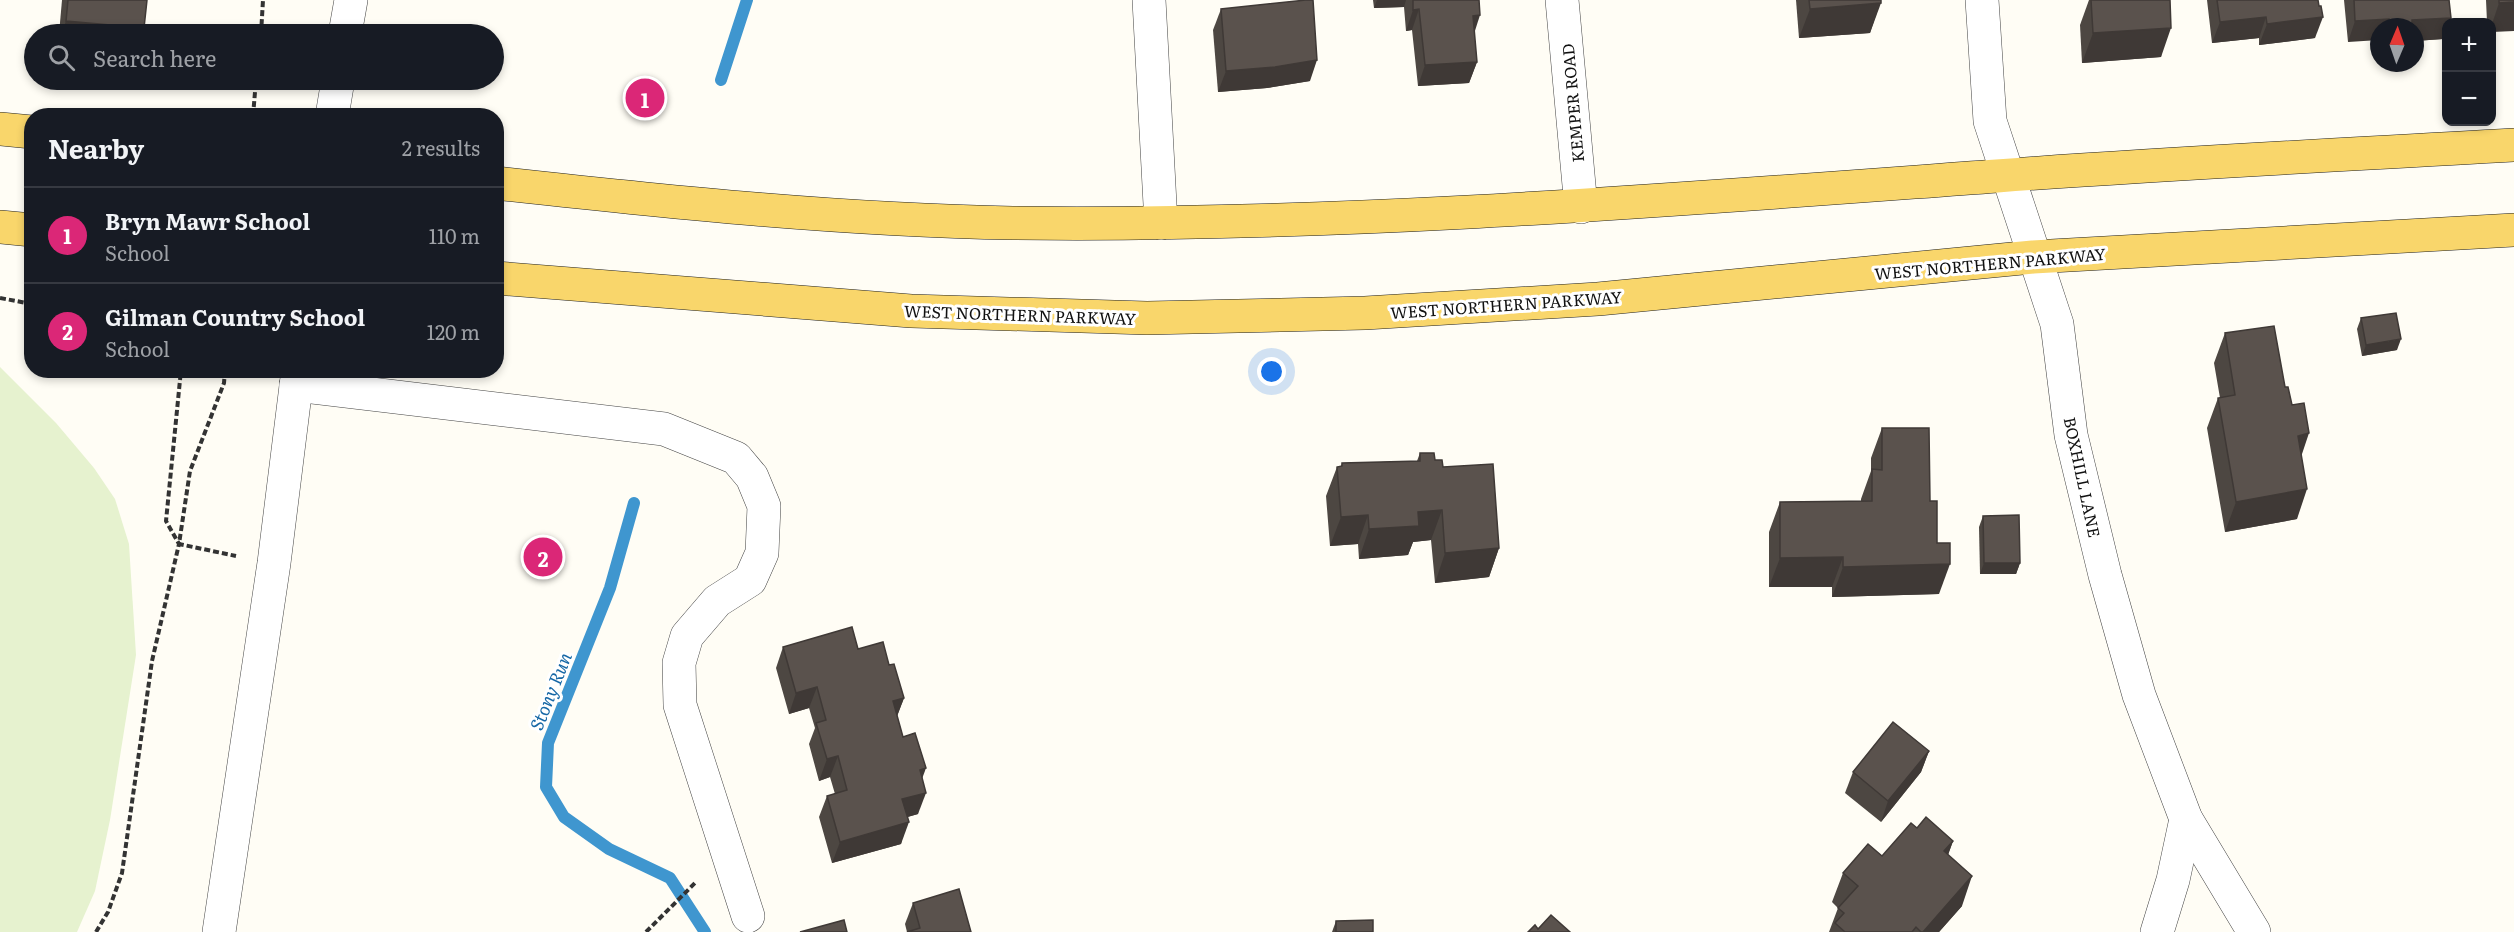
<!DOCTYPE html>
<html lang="en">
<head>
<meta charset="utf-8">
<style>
  :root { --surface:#171b24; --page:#20242c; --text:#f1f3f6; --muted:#9ea1a6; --line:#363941; --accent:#db2777 }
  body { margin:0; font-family:Literata,serif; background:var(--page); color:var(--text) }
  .controls { position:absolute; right:18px; top:18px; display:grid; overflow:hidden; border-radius:12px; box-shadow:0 3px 9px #0003 }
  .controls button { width:54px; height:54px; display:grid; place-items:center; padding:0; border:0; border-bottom:2px solid var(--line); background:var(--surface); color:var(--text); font:30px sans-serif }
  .compass { position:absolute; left:2370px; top:18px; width:54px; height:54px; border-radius:50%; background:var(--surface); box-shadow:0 3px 9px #0003; rotate:2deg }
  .you { position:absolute; left:1272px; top:372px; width:21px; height:21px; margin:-15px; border:4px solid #fff; border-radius:50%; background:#1a73e8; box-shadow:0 0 0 9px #1a73e833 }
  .badge { display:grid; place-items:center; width:39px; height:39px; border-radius:50%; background:var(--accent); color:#fff; font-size:20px; font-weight:700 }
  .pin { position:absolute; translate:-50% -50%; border:3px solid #fff; box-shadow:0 2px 6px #0006 }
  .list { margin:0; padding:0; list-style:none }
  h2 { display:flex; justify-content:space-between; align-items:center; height:78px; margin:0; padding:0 24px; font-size:26px }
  h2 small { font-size:20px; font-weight:400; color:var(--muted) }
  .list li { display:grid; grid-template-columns:39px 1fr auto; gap:18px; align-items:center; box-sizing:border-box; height:96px; padding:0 24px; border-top:2px solid var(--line) }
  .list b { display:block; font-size:22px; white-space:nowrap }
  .list p { margin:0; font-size:20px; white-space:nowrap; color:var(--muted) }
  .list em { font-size:20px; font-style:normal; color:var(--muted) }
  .icon { flex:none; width:33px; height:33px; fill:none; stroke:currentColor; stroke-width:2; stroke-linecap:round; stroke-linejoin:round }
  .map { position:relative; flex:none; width:2514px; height:932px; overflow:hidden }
  .search { position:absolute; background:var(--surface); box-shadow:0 3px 9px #0003; left:24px; top:24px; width:480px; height:66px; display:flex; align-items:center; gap:15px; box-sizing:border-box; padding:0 21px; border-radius:33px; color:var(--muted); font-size:22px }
  .panel { position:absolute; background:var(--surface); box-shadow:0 3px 9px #0003; left:24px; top:108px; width:480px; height:270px; border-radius:24px }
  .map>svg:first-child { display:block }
</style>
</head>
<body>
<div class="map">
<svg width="2514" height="932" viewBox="0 0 2514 932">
  <rect width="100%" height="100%" fill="#fffdf5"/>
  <path fill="#e6f2cf" d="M0 367 56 423 94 468 115 499 129 544 136 655 110 820 95 891 77 932H0Z"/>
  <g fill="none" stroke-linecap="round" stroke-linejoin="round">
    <g stroke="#3f96cf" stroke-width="12">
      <path d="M721 80 747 0"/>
      <path d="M634 503 610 588 548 743 546 787 564 817 609 849 670 878 705 932"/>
    </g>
    <g stroke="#444" stroke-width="34">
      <g id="minor">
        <path d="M1149 0 1161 223"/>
        <path d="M1562 0 1581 207"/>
        <path d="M1982 0 1990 121 2057 324 2071 435 2105 575 2139 695 2186 819 2254 932"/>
        <path d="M345 34 351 0"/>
        <path d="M332 116 338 80"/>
        <path d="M296 385 664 429 736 458 752 477 764 506 762 553 750 580 717 601 687 636 679 663 680 705 748 916"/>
        <path d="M219 932 274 563 298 370"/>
        <path d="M2157 932 2173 880 2186 819"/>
      </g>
    </g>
    <g stroke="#222" stroke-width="34">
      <g id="major">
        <path d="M0 129 32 132"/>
        <path d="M496 183C668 202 841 220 1013 223 1341 227 1670 200 1997 176 2169 163 2342 155 2514 145"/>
        <path d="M0 227 32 230"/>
        <path d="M496 278 911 311 1147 318 1365 313 1598 299 2033 257 2514 230"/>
      </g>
    </g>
    <g stroke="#333" stroke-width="4" stroke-dasharray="6 3" stroke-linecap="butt">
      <path d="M261 34 263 0"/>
      <path d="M253 116 256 80"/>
      <path d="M0 298 32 304"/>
      <path d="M225 370 224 383 190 471 179 544 236 556"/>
      <path d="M96 932 108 912 122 873 152 661 179 544 166 521 181 370"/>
      <path d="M646 932 696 882"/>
    </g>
    <use href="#minor" stroke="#fff" stroke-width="33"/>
    <use href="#major" stroke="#f9d66b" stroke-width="33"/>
  </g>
  <g fill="#4d4742">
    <path d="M62 0H147L142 34H59Z"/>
    <path d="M1373 0H1479L1474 32 1477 62 1469 83 1418 86 1412 30 1406 31 1404 7 1374 8Z"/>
    <path d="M1796 0H1881L1870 33 1799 38Z"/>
    <path d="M2089 0H2170L2161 57 2082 63 2080 25Z"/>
    <path d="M2207 0H2318L2315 38 2259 45V38L2212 43Z"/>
    <path d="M2344 0H2449L2451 18 2449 22H2446V29L2443 39 2415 41V27H2379L2348 42Z"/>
    <path d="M2486 0H2514L2492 32V22H2487Z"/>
    <path d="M1221 9 1310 81 1267 88 1218 92 1213 30Z"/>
    <path d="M2361 318 2397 350 2362 356 2357 329Z"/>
    <path d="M2225 333 2285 387 2301 455 2297 519 2225 532 2207 428 2218 398H2220L2214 363Z"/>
    <path d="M1882 428 1930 501 1937 543 1939 594 1832 597V587H1769V532L1780 502 1861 501V499L1871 471V458Z"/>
    <path d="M1420 453 1435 460 1443 467 1499 548 1489 577 1435 583 1431 540 1413 542 1408 555 1359 559 1358 544 1330 546 1326 496 1337 467 1341 466 1342 463 1417 461Z"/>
    <path d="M1983 516 2020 563 2016 574H1980L1979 527Z"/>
    <path d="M783 647 858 649 889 665 904 698 897 716 903 737 922 779 918 814 907 817 901 844 832 863 819 817 827 796 835 794 830 777 819 781 809 744 815 728 809 708 789 714 776 668Z"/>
    <path d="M1929 751 1921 772 1881 822 1845 793 1853 772Z"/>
    <path d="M1917 828 1953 841 1948 855 1962 906 1939 932H1829L1838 908 1832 902 1843 873 1882 856Z"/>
    <path d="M913 903 971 932H907L905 924Z"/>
    <path d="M1336 921 1373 932H1332Z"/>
  </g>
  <g fill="#3f3936">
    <path d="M1377 0H1406L1404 7 1374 8Z"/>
    <path d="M2514 2V31L2492 32V24L2499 3Z"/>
    <path d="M1881 3 1870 33 1799 38 1810 9Z"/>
    <path d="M1419 9 1412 30 1406 31 1413 10Z"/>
    <path d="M1480 15 1473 37V16Z"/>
    <path d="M2266 17 2259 38 2212 43 2220 22Z"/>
    <path d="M2323 17 2315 38 2259 45 2267 24Z"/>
    <path d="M2451 18 2449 22H2446V29L2443 39 2415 41V27H2389V26L2412 20Z"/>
    <path d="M2389 19 2386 27H2379V40L2348 42 2355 21Z"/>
    <path d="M66 21 144 28 142 34H61Z"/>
    <path d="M2171 28 2161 57 2082 63 2093 33Z"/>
    <path d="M1317 60 1310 81 1267 88 1218 92 1226 71Z"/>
    <path d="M1477 62 1469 83 1418 86 1425 65Z"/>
    <path d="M2401 339 2397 350 2362 356 2366 345Z"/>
    <path d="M2309 433 2299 463 2298 436Z"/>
    <path d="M2307 489 2297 519 2225 532 2236 502Z"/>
    <path d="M1442 510 1431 540 1413 542 1408 555 1359 559 1369 529 1418 512Z"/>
    <path d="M1368 515 1358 544 1330 546 1341 517Z"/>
    <path d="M1499 548 1489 577 1435 583 1445 553Z"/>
    <path d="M1843 557 1832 587H1769L1780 558Z"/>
    <path d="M1984 563H2020L2016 574H1980Z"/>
    <path d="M1950 564 1939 594 1832 597 1843 567Z"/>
    <path d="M817 687 809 708 789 714 796 693Z"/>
    <path d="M904 698 896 719 893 701Z"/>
    <path d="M1929 751 1921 772 1881 822 1888 801Z"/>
    <path d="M838 756 830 777 819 781 827 759Z"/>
    <path d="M926 768 918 790 920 770Z"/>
    <path d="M926 793 918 814 894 821 902 799Z"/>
    <path d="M909 822 901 844 832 863 840 842Z"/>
    <path d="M1953 841 1942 871 1944 851Z"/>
    <path d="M1972 876 1962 906 1939 932H1923Z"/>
  </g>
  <g fill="#5a524d" stroke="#3f3936" stroke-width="1.5">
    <path d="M68 0H147L144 28 66 21Z"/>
    <path d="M1306 0H1313L1317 60 1275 67 1226 71 1221 9Z"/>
    <path d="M1413 0H1479L1480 15 1473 16 1477 62 1425 65 1419 9 1413 10Z"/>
    <path d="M1809 0H1881V3L1810 9Z"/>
    <path d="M2091 0H2170L2171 28 2093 33Z"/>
    <path d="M2217 0H2318L2319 6H2321L2323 17 2267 24 2266 17 2220 22Z"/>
    <path d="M2354 0H2449L2451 18 2412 20V24L2389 26V19L2355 21Z"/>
    <path d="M2499 0H2514V2L2499 3Z"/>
    <path d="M2396 313 2401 339 2366 345 2361 318Z"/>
    <path d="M2274 326 2285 387H2288L2292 405 2304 403 2309 433 2298 436 2307 489 2236 502 2218 398 2235 395 2225 333Z"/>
    <path d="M1882 428H1929L1930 501H1937V543H1950V564L1843 567V557L1780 558V502L1872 501V469L1882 470Z"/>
    <path d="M1420 453H1434L1435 460H1442L1443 467 1493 464 1499 548 1445 553 1442 510 1418 512 1419 526 1369 529 1368 515 1341 517 1337 467 1342 466V463L1420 461Z"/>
    <path d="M2019 515 2020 563H1984L1983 516Z"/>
    <path d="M852 627 858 649 883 642 889 665 894 664 904 698 893 701 903 737 915 733 926 768 920 770 926 793 902 799 909 822 840 842 827 796 847 790 838 756 827 759 816 723 826 720 817 687 796 693 783 647Z"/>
    <path d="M1893 722 1929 751 1888 801 1853 772Z"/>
    <path d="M1926 817 1953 841 1944 851 1972 876 1923 932H1921L1916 927 1912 932H1845L1835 923 1844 913 1838 908 1858 886 1843 873 1868 844 1882 856 1911 823 1917 828Z"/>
    <path d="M959 889 971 932H907L920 928 913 903Z"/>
    <path d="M1551 915 1570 932H1528L1535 925 1538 929Z"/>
    <path d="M844 920 847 932H800Z"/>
    <path d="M1373 920V932H1336V921Z"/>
  </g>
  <g text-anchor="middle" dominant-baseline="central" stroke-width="6" stroke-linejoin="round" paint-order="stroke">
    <g font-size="16" fill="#111" stroke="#fff">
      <text transform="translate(1572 103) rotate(-95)">KEMPER ROAD</text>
      <text transform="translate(1990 263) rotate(-5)">WEST NORTHERN PARKWAY</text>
      <text transform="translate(1506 304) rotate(-4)">WEST NORTHERN PARKWAY</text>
      <text transform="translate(1020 314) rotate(2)">WEST NORTHERN PARKWAY</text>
      <text transform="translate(2083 477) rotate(78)">BOXHILL LANE</text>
    </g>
    <g font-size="18" font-style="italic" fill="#1768a6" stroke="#fff">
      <text transform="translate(550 691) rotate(-68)">Stony Run</text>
    </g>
  </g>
</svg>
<div class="controls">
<button>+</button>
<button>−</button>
</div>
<svg class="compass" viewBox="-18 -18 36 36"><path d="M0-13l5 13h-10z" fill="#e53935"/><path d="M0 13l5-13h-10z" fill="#9ea1a6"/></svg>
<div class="you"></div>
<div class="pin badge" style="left:645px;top:98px">1</div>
<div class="pin badge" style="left:543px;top:557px">2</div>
<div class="search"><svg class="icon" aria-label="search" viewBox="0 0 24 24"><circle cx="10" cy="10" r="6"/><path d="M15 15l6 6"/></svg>Search here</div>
<section class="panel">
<h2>Nearby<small>2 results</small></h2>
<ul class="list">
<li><span class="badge">1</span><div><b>Bryn Mawr School</b><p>School</p></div><em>110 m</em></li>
<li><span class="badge">2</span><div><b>Gilman Country School</b><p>School</p></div><em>120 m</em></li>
</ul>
</section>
</div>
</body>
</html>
